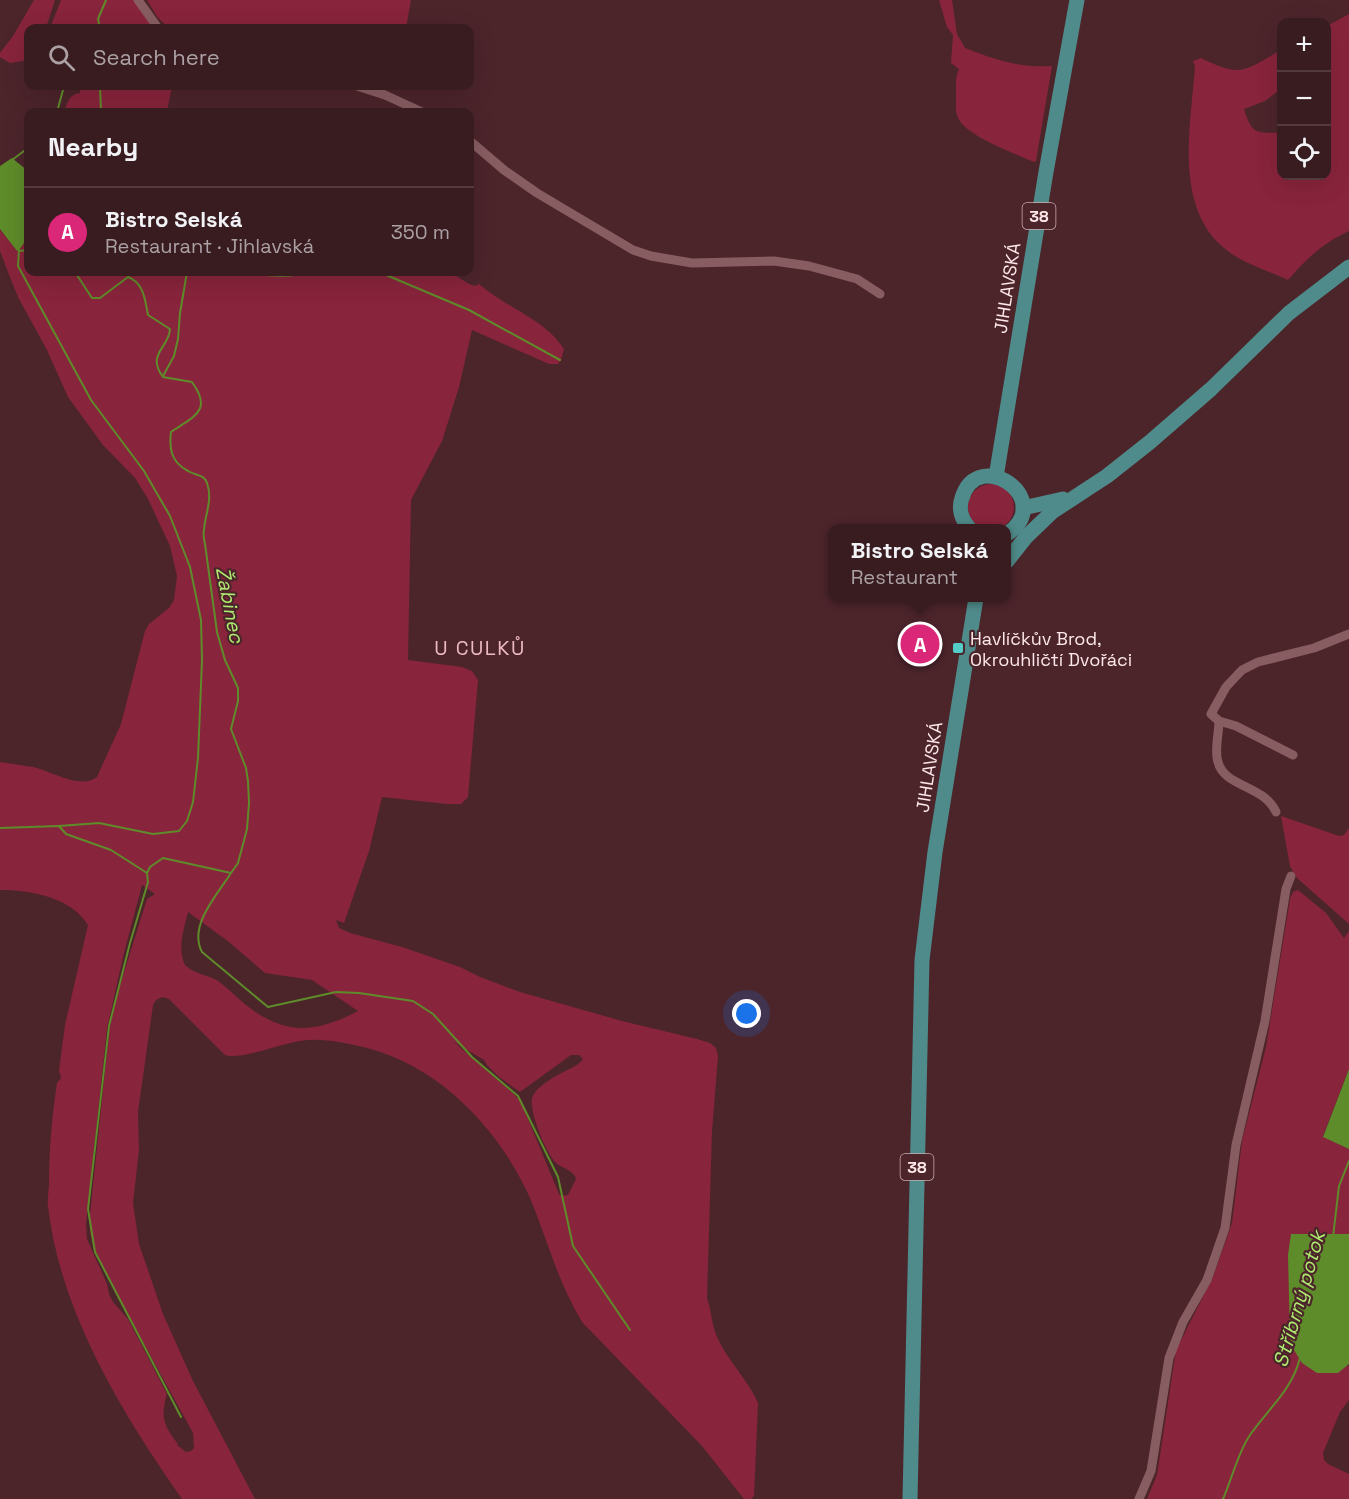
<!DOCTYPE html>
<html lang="en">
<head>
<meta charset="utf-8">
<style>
  :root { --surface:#391c20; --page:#44292d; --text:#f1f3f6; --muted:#aba1a5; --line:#533a3e; --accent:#db2777 }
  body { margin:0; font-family:"Space Grotesk",sans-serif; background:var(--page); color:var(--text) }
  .controls { position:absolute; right:18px; top:18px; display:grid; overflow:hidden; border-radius:12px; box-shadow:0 6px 24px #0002 }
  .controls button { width:54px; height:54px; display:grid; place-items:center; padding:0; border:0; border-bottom:2px solid var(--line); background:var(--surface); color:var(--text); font:30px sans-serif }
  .you { position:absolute; left:747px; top:1014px; width:21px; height:21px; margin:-15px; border:4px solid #fff; border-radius:50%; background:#1a73e8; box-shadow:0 0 0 9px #1a73e833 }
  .badge { display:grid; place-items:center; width:39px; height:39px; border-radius:50%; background:var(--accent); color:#fff; font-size:20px; font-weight:700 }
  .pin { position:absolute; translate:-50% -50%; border:3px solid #fff; box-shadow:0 2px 6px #0006 }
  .popup { position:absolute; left:828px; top:524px; width:183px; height:78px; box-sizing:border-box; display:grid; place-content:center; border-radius:12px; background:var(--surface); filter:drop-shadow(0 2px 4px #0005); font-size:20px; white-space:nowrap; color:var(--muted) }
  .popup b { font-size:22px; color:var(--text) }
  .popup::after { content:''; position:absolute; left:50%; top:100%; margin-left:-12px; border:12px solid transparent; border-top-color:var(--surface) }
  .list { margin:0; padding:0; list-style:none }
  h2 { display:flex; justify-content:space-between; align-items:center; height:78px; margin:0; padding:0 24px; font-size:26px }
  h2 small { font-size:20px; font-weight:400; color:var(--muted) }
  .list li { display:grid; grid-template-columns:39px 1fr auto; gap:18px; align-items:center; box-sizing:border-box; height:90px; padding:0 24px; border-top:2px solid var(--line) }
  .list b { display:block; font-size:22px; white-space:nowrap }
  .list p { margin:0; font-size:20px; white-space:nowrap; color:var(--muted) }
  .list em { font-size:20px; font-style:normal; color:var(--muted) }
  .icon { flex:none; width:33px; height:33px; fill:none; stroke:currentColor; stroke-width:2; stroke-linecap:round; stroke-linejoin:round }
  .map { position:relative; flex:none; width:1349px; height:1499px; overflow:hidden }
  .search { position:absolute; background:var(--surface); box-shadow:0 6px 24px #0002; left:24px; top:24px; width:450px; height:66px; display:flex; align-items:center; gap:15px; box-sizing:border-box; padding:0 21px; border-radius:12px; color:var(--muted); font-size:22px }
  .panel { position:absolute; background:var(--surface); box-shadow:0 6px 24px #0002; left:24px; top:108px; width:450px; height:168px; border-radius:12px }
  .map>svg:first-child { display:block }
</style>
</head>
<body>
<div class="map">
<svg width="1349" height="1499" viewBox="0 0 1349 1499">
  <rect width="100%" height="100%" fill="#4c252b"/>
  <g fill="#88243c" fill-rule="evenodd">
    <path d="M34 0H55L46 28H28V60L10 63 0 57V53L13 36Z"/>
    <path d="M61 0H135L155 28H50Z"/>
    <path d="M147 0H411L406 28H169L158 18Z"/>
    <path d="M939 0H952L957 34 965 48C996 60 1019 68 1052 66L1036 161 1034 162C1016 154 966 136 958 118 955 111 956 103 956 95 956 85 955 77 959 69L951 63 953 35 947 27Z"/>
    <path d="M1349 14V231C1323 243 1306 259 1288 280 1269 271 1247 265 1229 252 1172 211 1191 126 1195 66L1193 61 1201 58C1241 78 1244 71 1281 50V89L1265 101 1244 109C1252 136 1257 132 1281 133L1282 176H1326L1327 26Z"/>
    <path d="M80 86H172L167 112H64C67 103 69 94 80 93Z"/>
    <path d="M0 229 17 251 23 245 28 232V272H450L469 284 475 286 479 284C505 307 545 319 564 349L561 360 558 364H549L472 330 459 387 442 441 411 500 408 660 462 667 472 671 478 680 468 797 461 804H447L382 797 369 851 344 923 336 920 339 928 350 933 402 947 460 967 480 977 520 992 622 1021 697 1039 710 1043 716 1048 718 1056 712 1131 707 1298C712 1312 711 1324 718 1339 729 1362 748 1380 758 1403L754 1496 751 1499H744L702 1446 582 1322C559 1284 549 1246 533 1205 501 1129 437 1061 354 1045 336 1041 317 1038 300 1041 280 1044 241 1060 225 1055L169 999 162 997 156 1000 153 1005 138 1112 139 1150 133 1203 139 1244 163 1314 193 1381 255 1499H182C122 1413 60 1312 48 1206 47 1199 49 1191 49 1183 49 1150 52 1116 57 1083L61 1078 59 1070 65 1025 88 925C71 897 30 890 0 890V762C11 764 22 765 33 767 51 771 81 790 97 777L121 724 145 631 149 624 169 608 174 600 177 576 170 546 148 499 135 478 103 445 68 397 47 350 19 299 11 280 0 251ZM142 885 155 894 147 899 114 1004 109 1033 90 1214V1232L93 1246 123 1306 193 1433 194 1448 191 1451 186 1452 177 1445 178 1444C164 1426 160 1417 167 1394L128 1319 113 1302 109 1294 107 1284 87 1239 86 1224 107 1029 123 957ZM188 912 229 942 265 973 312 980 358 1011C316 1033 285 1036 246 1005 237 998 228 988 218 981 207 974 195 975 185 965 177 948 184 929 188 912ZM454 1042 484 1060 487 1065 499 1077 520 1092 571 1055H579L583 1059C577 1068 560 1072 551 1079 544 1084 535 1089 532 1098 529 1111 546 1154 556 1163 562 1168 570 1169 575 1176L576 1179 568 1195 562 1196 559 1194 521 1102 514 1094Z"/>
    <circle cx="991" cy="507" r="23"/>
    <path d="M1281 816 1339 836 1344 835 1349 828V924L1297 878 1290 866Z"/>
    <path d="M1298 890 1326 913 1344 938 1349 931V1069L1323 1136 1349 1149V1234L1333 1235 1290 1338 1302 1363 1348 1366 1349 1364V1400L1340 1412 1323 1453 1324 1460 1328 1464 1349 1474V1499H1147L1157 1475 1176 1350 1213 1277 1232 1223 1242 1141 1266 1047 1290 899 1293 892Z"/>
  </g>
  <g fill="#5f8c2a">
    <path d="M12 158 28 171C29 191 35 240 17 251L0 229V166Z"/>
    <path d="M1349 1069V1149L1323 1137Z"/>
    <path d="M1291 1234H1349V1364L1338 1373H1317L1302 1363 1294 1350 1290 1338 1288 1255Z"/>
  </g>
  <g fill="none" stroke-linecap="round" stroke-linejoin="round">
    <g stroke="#5f8c2a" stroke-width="2">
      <path d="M100 28 98 19 106 0"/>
      <path d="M91 86 99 88"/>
      <path d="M100 86 101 112"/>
      <path d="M57 112 63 90 66 86"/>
      <path d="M12 160 28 148"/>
      <path d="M19 249 18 266 91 400 144 471 170 516 190 567 201 620 202 660 198 758 193 802 187 821 179 831 153 834 99 823 59 826"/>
      <path d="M19 251 28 250"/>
      <path d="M245 272C272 277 290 277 317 272"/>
      <path d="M379 272 469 310 560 360"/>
      <path d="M163 376 174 356 178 339 180 313 187 272"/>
      <path d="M0 828 59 826 66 834 111 850 147 873 150 867 163 858 231 873 238 863 247 829 249 803 248 781 246 768 231 729 238 701V688L225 660 217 632 205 544C204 540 203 534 204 530 205 514 213 500 207 483 204 474 196 476 188 471 171 462 169 449 171 432 194 416 213 411 192 382L163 377C146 354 169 348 170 329L148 315C145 300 144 283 128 277L100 298H92L75 272"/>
      <path d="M147 873 148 882 130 943 109 1026 88 1209 95 1252 181 1417"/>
      <path d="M231 873C217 895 188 926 202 952L268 1007 336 992 359 993 413 1001 433 1014 472 1057 518 1096 558 1177 573 1246 630 1330"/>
      <path d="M1333 1237 1339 1186 1349 1161"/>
      <path d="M1223 1499C1231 1481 1239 1450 1250 1435 1268 1409 1292 1390 1300 1358"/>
    </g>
    <g stroke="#885d62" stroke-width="9">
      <path d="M138 0 158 28"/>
      <path d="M357 86 385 95 422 112"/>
      <path d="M470 141 504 170 537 193 633 250 651 256 692 263 774 261 809 266 857 279 880 294"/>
      <path d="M1219 721C1219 734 1214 750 1218 762 1224 787 1264 785 1276 812"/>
      <path d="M1293 755 1236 726 1219 721 1211 714 1226 687 1242 670 1258 662 1314 648 1349 634"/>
      <path d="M1139 1499 1151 1471 1169 1358 1183 1322 1207 1280 1225 1228 1236 1145 1265 1021 1286 889 1291 876"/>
    </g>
    <g stroke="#4f8b8a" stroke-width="15">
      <path d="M996 477 1046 172 1077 0"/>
      <path d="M1023 508 1063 499"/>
      <path d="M969 528C962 520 958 509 962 498 978 445 1057 500 1007 534"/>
      <path d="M1007 561 1026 537 1052 512 1107 476 1150 442 1211 389 1289 313 1349 267"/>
      <path d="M910 1499 922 960 935 852 976 598"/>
    </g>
  </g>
  <rect fill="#54cdc8" stroke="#4c252b" stroke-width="2" x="952" y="642" width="12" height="12" rx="3"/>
  <g text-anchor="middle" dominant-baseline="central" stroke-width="4.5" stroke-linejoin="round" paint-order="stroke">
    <g fill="#4c252b" stroke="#c9aeb1" stroke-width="1.5">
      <rect x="1022.5" y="203" width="33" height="26" rx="4.5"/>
      <rect x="900.5" y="1154" width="33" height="26" rx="4.5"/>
    </g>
    <g font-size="16" font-weight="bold" fill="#fee8ea">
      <text x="1039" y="216">38</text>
      <text x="917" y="1167">38</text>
    </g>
    <g font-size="18" fill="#fee8ea" stroke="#4c252b">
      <text transform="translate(1007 288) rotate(-81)">JIHLAVSKÁ</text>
      <text transform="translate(929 767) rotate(-81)">JIHLAVSKÁ</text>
    </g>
    <g font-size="18" fill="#fee8ea" stroke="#4c252b" text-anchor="start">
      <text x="970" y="638">Havlíčkův Brod,<tspan x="970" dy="21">Okrouhličtí Dvořáci</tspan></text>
    </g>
    <g font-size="20" font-style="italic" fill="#afec71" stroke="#4c252b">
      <text transform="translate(230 605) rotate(79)">Žabinec</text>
      <text transform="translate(1299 1299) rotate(-74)">Stříbrný potok</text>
    </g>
    <g font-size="20" letter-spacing="1.5" fill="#ecbac0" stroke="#4c252b">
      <text x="480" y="648">U CULKŮ</text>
    </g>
  </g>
</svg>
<div class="controls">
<button>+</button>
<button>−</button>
<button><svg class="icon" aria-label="locate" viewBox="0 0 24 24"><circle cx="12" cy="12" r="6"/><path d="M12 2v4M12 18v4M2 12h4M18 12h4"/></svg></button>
</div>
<div class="you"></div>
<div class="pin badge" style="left:920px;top:644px">A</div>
<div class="popup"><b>Bistro Selská</b>Restaurant</div>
<div class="search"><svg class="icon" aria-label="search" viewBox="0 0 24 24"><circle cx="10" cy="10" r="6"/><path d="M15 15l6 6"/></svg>Search here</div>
<section class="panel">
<h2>Nearby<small></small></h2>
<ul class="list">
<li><span class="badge">A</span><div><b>Bistro Selská</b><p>Restaurant · Jihlavská</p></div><em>350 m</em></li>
</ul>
</section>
</div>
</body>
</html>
